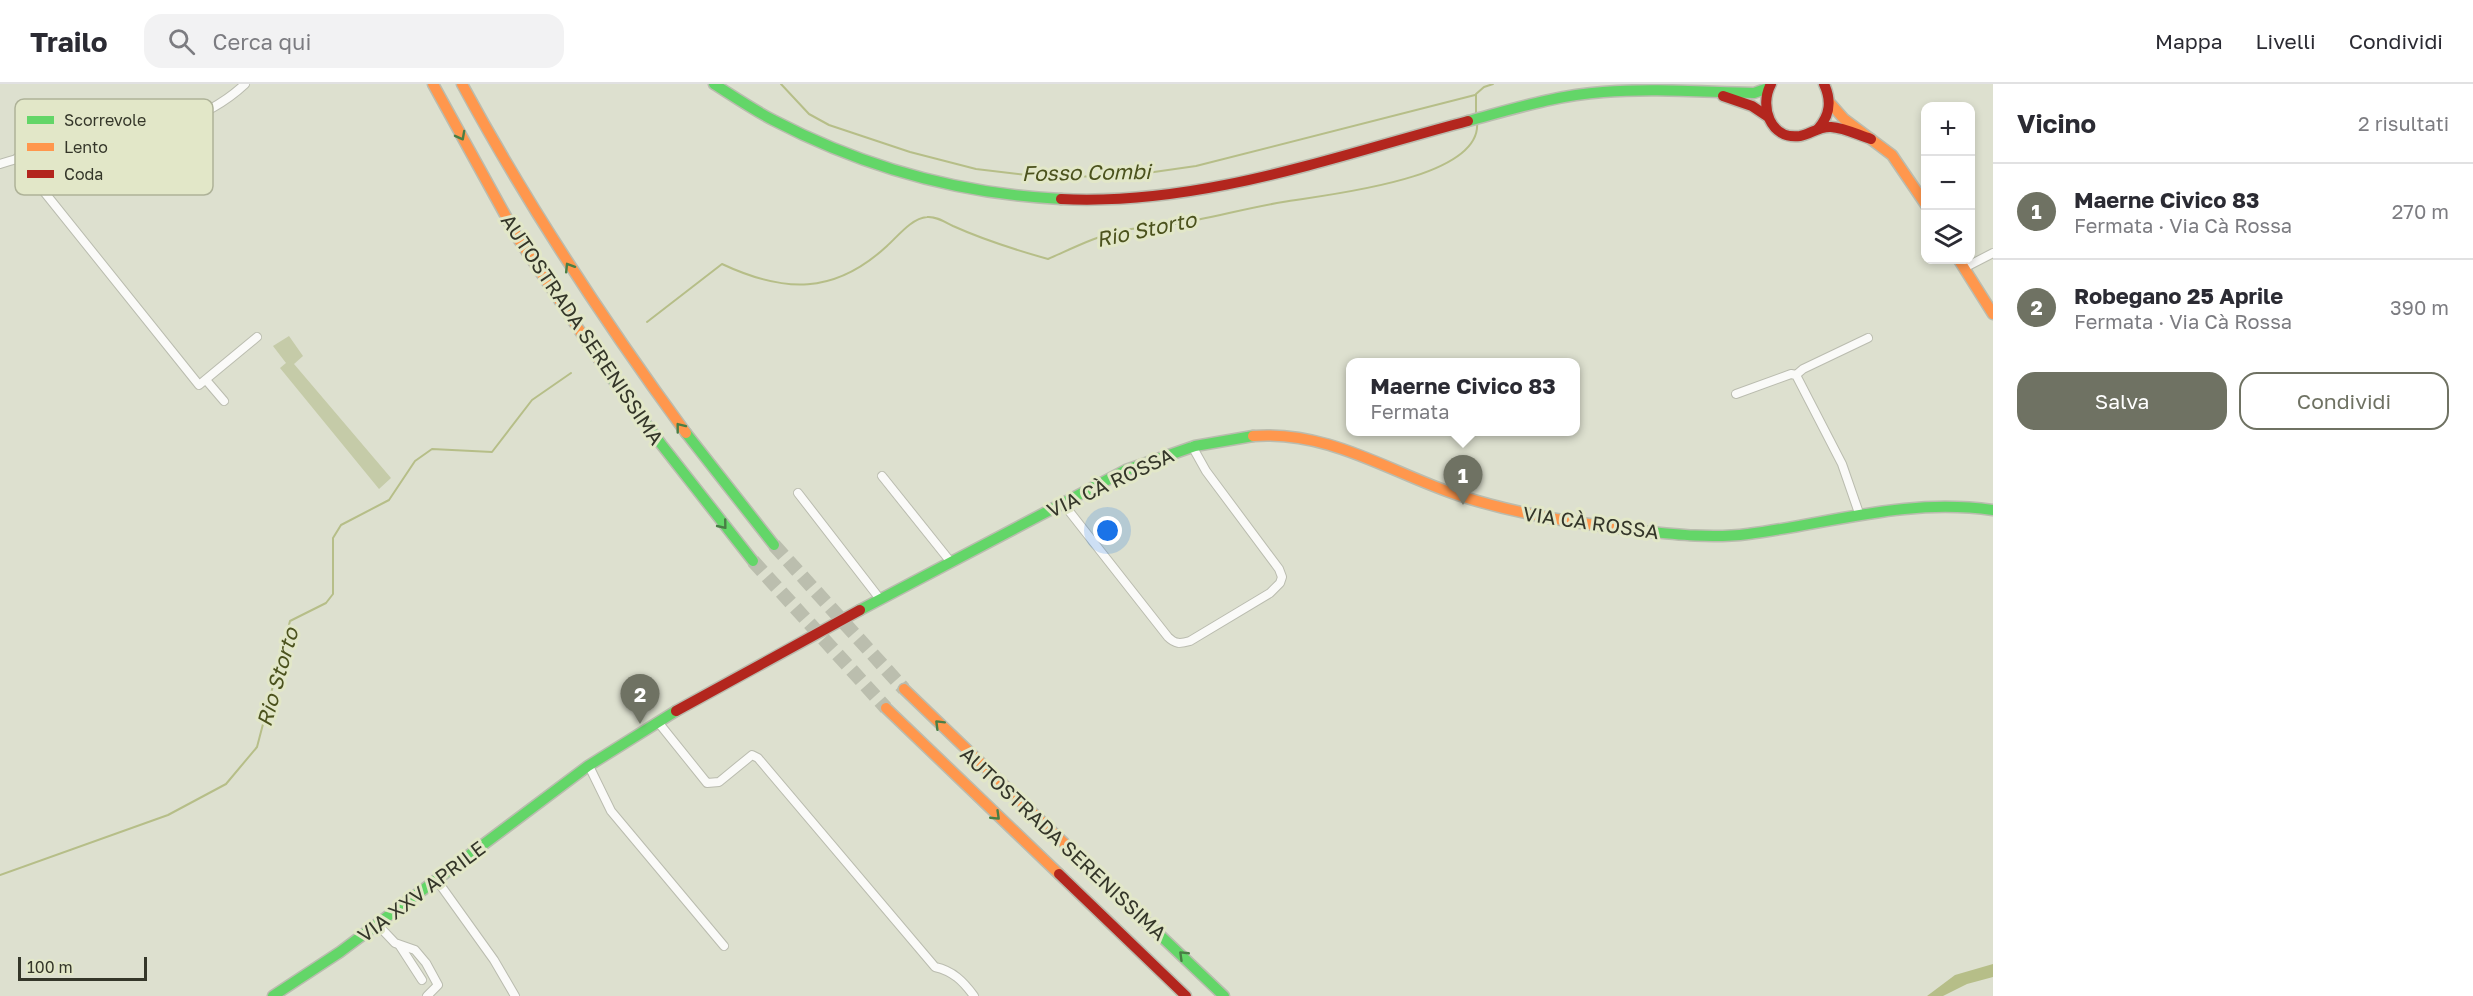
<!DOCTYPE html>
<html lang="it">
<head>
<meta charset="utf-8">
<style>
  :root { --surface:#fff; --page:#f2f2f3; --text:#2b2b33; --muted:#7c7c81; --line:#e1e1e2; --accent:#6f7263 }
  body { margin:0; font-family:"Golos Text",sans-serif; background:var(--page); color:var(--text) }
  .controls { position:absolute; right:18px; top:18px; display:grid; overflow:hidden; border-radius:12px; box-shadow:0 3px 9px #0003 }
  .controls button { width:54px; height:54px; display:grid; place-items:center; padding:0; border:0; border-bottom:2px solid var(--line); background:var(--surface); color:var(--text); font:30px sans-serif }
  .scale { position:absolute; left:18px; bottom:15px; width:129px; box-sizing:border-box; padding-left:6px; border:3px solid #343629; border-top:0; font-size:16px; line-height:21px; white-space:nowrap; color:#343629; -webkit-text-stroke:4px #e2e7c8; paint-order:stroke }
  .you { position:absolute; left:1108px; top:447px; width:21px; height:21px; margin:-15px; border:4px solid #fff; border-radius:50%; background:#1a73e8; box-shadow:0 0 0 9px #1a73e833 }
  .badge { display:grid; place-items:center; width:39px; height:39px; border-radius:50%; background:var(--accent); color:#fff; font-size:20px; font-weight:700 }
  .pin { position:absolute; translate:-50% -50px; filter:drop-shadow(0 2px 3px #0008) }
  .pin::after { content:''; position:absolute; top:32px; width:21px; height:18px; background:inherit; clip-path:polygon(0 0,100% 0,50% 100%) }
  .popup { position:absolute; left:1346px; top:274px; width:234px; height:78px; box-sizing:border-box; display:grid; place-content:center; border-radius:12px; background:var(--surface); filter:drop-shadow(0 2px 4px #0005); font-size:20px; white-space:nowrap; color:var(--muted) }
  .popup b { font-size:22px; color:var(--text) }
  .popup::after { content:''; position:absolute; left:50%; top:100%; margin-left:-12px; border:12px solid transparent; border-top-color:var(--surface) }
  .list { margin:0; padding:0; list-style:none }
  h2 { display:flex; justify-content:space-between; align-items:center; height:78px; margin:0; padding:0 24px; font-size:26px }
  h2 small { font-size:20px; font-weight:400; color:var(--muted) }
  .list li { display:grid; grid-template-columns:39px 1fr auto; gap:18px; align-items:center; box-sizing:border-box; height:96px; padding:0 24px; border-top:2px solid var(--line) }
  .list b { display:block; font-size:22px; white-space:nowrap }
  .list p { margin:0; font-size:20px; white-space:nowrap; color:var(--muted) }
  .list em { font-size:20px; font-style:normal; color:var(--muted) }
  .actions { display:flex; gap:12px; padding:18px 24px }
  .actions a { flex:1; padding:14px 0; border:2px solid var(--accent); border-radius:18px; text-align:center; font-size:21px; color:var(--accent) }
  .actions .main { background:var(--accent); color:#fff }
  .icon { flex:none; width:33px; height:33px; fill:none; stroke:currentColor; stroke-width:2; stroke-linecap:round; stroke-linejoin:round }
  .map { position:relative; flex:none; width:1993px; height:912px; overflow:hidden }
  header { display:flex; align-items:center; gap:36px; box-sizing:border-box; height:84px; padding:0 30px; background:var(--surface); border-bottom:2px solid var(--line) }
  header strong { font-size:28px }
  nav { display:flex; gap:33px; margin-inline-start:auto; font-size:21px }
  .search { width:420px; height:54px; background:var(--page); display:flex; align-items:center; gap:15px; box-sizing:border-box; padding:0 21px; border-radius:18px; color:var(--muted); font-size:22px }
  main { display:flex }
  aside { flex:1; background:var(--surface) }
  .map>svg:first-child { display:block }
</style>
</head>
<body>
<header>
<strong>Trailo</strong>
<div class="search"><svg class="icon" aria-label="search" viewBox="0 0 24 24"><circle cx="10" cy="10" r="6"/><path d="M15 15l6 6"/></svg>Cerca qui</div>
<nav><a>Mappa</a><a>Livelli</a><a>Condividi</a></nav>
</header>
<main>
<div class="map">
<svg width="1993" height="912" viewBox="0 0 1993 912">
  <rect width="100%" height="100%" fill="#dde0cf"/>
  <path fill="#c5cba8" d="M289 252 303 272 294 280 391 394 379 405 280 284 286 279 273 262Z"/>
  <path fill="#b6be88" d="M1993 880V893L1967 900 1943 912H1927L1955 891Z"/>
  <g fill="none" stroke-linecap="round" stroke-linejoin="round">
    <g stroke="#b6be88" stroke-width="2">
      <path d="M781 0 809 30 829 41 910 68 976 85 1043 93 1126 92 1196 82 1475 11"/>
      <path d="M1476 32V10L1484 3 1493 0"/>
      <path d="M647 238 722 180C784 209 834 211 887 162 898 152 912 134 927 133 936 132 945 138 953 142 984 156 1016 166 1048 175 1073 164 1098 151 1125 146 1141 143 1158 142 1175 140 1211 134 1247 124 1283 118 1323 111 1483 96 1477 38"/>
      <path d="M0 791 168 731 226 700 257 663 290 537 326 519 333 510V454L341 441 389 416 415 377 432 365 492 368 532 316 571 289"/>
    </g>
    <g stroke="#bbbeae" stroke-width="14" stroke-dasharray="14 7" stroke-linecap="butt">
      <path d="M774 461 904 605"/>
      <path d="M753 477 886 624"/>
    </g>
    <g stroke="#babcaf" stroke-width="10">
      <g id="street">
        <path d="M17 74 199 301 257 253"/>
        <path d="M0 80C81 53 180 61 245 0"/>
        <path d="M1964 184 1993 169"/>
        <path d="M1796 291 1803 285 1868 254"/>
        <path d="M206 296 224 317"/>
        <path d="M1736 310 1791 290 1796 291 1842 380 1860 432"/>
        <path d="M882 392 950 477"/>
        <path d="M798 409 880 515"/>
        <path d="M1066 417 1069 427 1168 553C1175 560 1180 560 1190 557L1270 509 1280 499 1282 493 1279 485 1206 387 1192 362"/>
        <path d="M658 638 707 699 719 698 752 671 758 674 935 883C953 887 963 897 974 912"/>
        <path d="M589 682 611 727 724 862"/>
        <path d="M436 795 494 876 515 912"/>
        <path d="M377 840 395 859 415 866 426 879 438 901 427 912"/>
        <path d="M400 862 422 896"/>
      </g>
    </g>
    <g stroke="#babcaf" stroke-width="13">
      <g id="fast">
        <path d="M714 0C733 12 752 25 773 36 863 83 960 110 1061 115"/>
        <path d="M1468 37C1513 25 1557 11 1603 8 1653 4 1704 8 1754 9L1768 4"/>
        <path d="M606 286 661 360 753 477"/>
        <path d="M686 349 774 461"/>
        <path d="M1634 446C1671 450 1710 455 1748 450 1833 439 1905 414 1993 426"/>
        <path d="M860 526 1126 386 1195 362 1253 352"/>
        <path d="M1143 835 1224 912"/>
        <path d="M273 912 340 868 588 682 676 627"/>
      </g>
    </g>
    <g stroke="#babcaf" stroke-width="13">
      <g id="slow">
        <path d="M433 0 519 156 606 286"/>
        <path d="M462 0C528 122 604 237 686 349"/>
        <path d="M1830 19 1844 35 1892 71 1926 121"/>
        <path d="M1959 176 1993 230"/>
        <path d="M1253 352C1329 346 1389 388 1458 411 1515 430 1575 439 1634 446"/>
        <path d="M904 605 1143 835"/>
        <path d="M886 624 1059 790"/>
      </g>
    </g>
    <g stroke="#babcaf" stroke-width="13">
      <g id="jam">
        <path d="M1771 0C1759 22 1770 56 1800 52 1811 50 1819 42 1831 43 1845 44 1858 51 1871 55"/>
        <path d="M1723 12 1752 22 1767 32"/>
        <path d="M1818 45C1830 31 1832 17 1824 0"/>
        <path d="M1061 115C1201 122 1335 72 1468 37"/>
        <path d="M676 627 860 526"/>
        <path d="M1059 790 1186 912"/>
      </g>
    </g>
    <use href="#street" stroke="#fafaf8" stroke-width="8"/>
    <use href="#fast" stroke="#63d668" stroke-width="10"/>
    <use href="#slow" stroke="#ff974d" stroke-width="10"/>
    <use href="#jam" stroke="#b3261e" stroke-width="10"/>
  </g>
  <defs><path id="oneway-chevron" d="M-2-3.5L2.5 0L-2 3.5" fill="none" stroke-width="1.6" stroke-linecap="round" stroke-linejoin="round" transform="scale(1.5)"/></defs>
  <g stroke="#497e45">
    <use href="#oneway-chevron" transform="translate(461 52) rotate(62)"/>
    <use href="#oneway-chevron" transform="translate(569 183) rotate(-122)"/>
    <use href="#oneway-chevron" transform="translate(680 343) rotate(-128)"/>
    <use href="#oneway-chevron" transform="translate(723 441) rotate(51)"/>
    <use href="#oneway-chevron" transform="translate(939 640) rotate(-135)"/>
    <use href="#oneway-chevron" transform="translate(996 732) rotate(44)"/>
    <use href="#oneway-chevron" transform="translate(1183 871) rotate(-136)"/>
  </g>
  <g text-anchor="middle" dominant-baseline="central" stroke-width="6" stroke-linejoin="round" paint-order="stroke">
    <g font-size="20" fill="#343629" stroke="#e2e7c8">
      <text transform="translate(583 245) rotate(56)">AUTOSTRADA SERENISSIMA</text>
      <text transform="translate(1110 398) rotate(-25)">VIA CÀ ROSSA</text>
      <text transform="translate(1591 438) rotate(8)">VIA CÀ ROSSA</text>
      <text transform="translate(1064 759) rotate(43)">AUTOSTRADA SERENISSIMA</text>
      <text transform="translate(421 807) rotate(-37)">VIA XXV APRILE</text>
    </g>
    <g font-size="21" font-style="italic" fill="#4b521d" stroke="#e2e7c8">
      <text transform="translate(1086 88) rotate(-1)">Fosso Combi</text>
      <text transform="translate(1146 145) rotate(-12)">Rio Storto</text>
      <text transform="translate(277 593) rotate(-74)">Rio Storto</text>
    </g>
  </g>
  <rect x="15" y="15" width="198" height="96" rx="9" fill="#e2e7c8" stroke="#aeb298" stroke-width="1.5"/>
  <rect x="27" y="32" width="27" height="8" fill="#63d668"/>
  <rect x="27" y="59" width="27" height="8" fill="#ff974d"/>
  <rect x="27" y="86" width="27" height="8" fill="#b3261e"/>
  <g font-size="16" fill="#343629">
    <text x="64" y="42">Scorrevole</text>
    <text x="64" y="69">Lento</text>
    <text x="64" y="96">Coda</text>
  </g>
</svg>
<div class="controls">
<button>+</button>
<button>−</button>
<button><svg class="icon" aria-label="layers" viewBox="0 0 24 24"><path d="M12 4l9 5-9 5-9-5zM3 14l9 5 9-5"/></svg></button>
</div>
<div class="scale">100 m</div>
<div class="you"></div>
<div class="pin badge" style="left:1463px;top:421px">1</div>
<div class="popup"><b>Maerne Civico 83</b>Fermata</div>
<div class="pin badge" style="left:640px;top:640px">2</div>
</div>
<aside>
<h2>Vicino<small>2 risultati</small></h2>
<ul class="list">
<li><span class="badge">1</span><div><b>Maerne Civico 83</b><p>Fermata · Via Cà Rossa</p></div><em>270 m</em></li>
<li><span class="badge">2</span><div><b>Robegano 25 Aprile</b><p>Fermata · Via Cà Rossa</p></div><em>390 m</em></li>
</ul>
<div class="actions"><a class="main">Salva</a><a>Condividi</a></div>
</aside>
</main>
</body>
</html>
